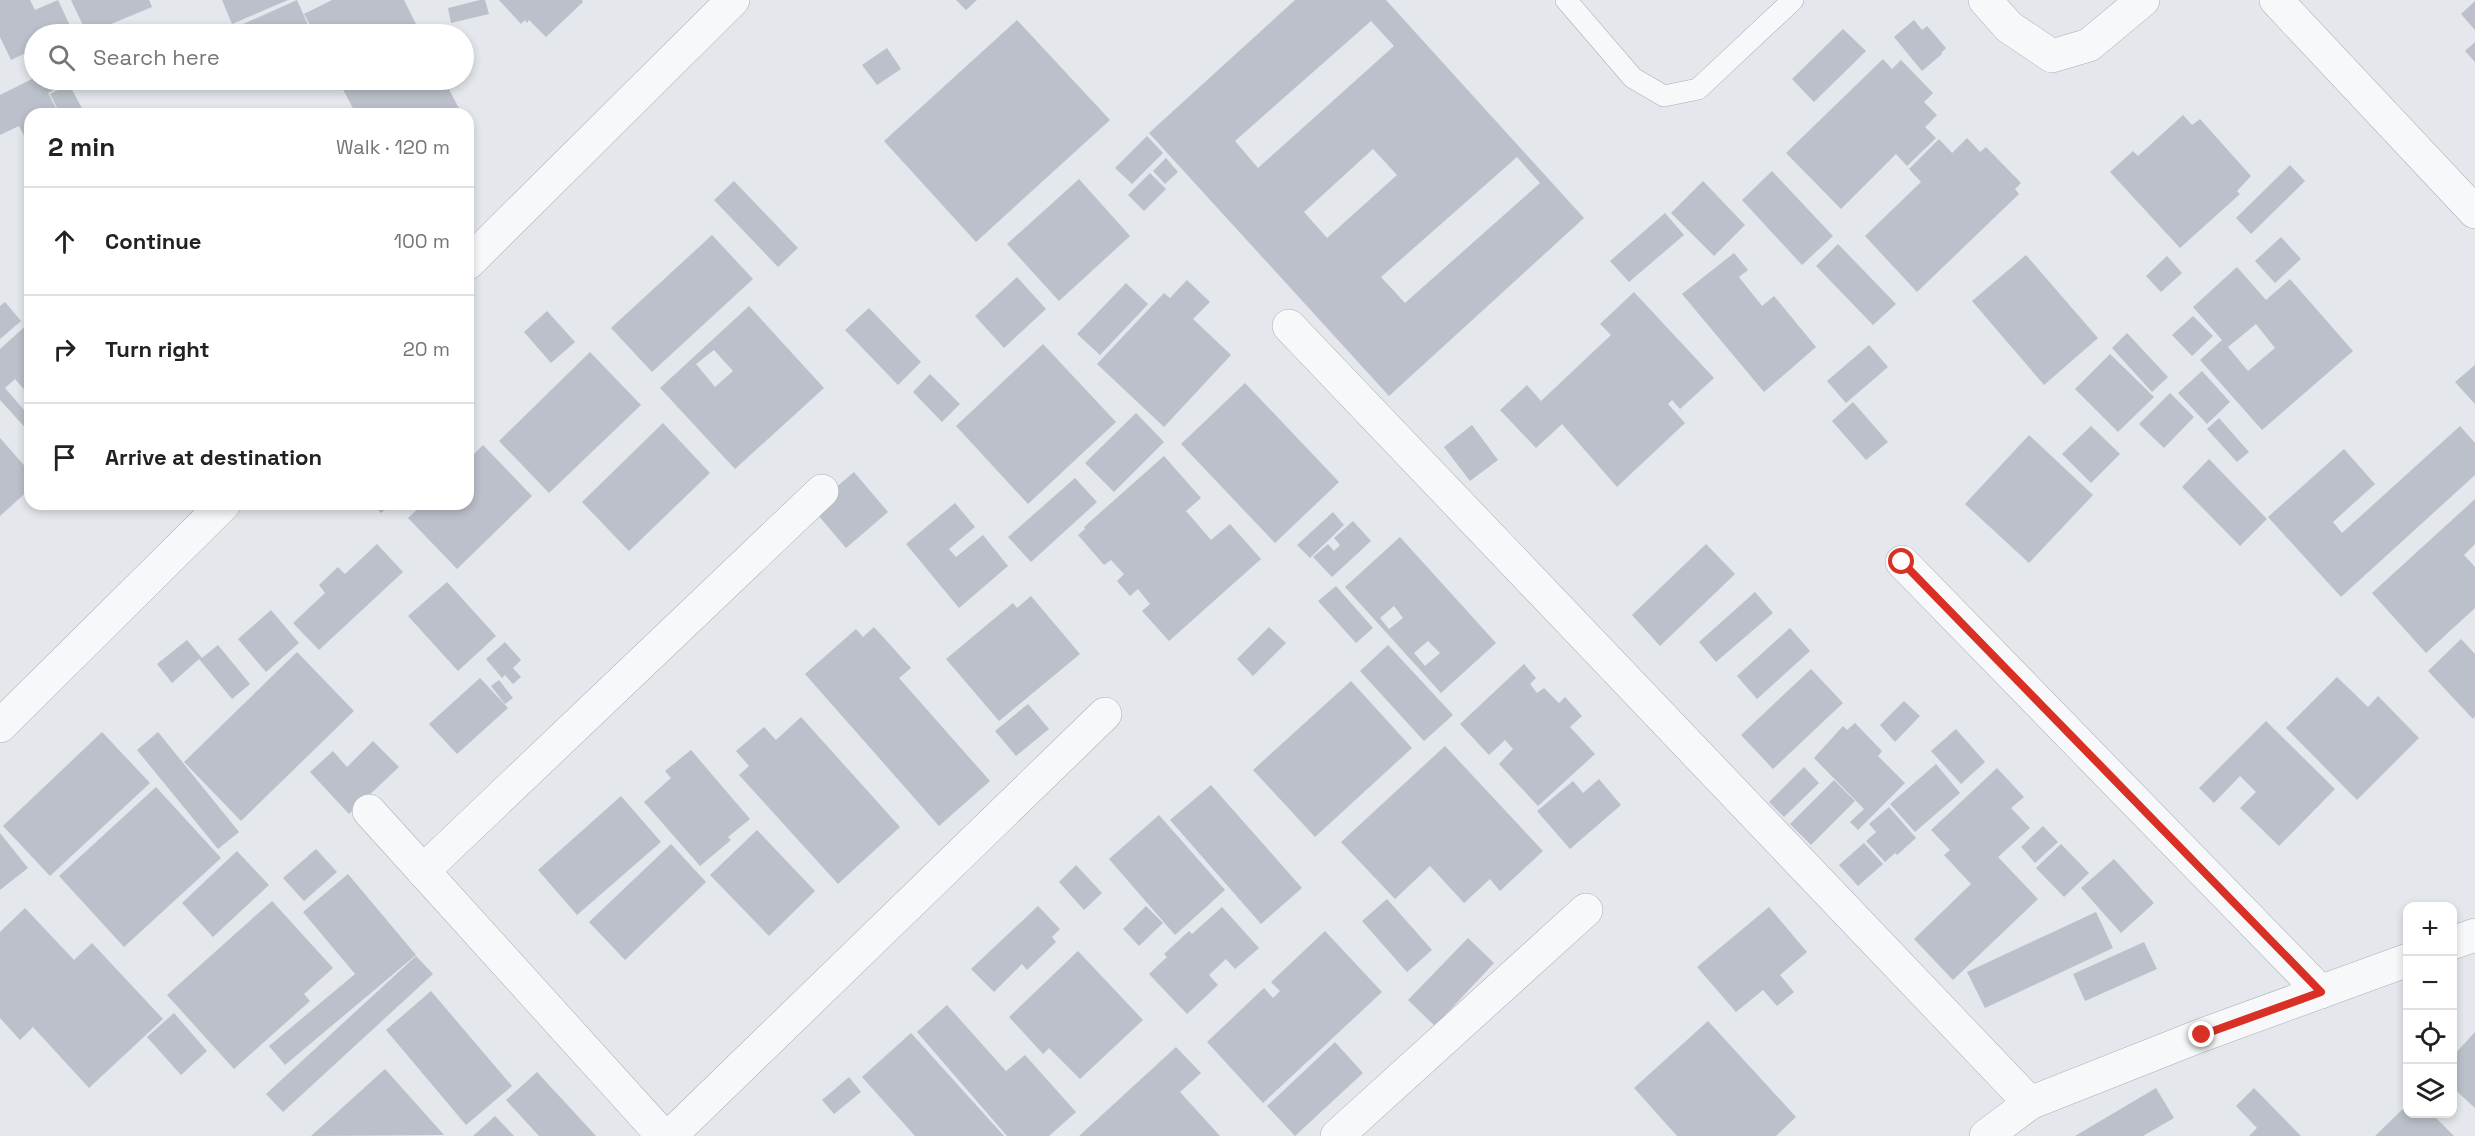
<!DOCTYPE html>
<html lang="en">
<head>
<meta charset="utf-8">
<style>
  :root { --surface:#fff; --page:#f2f2f2; --text:#222; --muted:#767676; --line:#e0e0e0 }
  body { margin:0; font-family:"Space Grotesk",sans-serif; background:var(--page); color:var(--text) }
  .controls { position:absolute; right:18px; bottom:18px; display:grid; overflow:hidden; border-radius:12px; box-shadow:0 3px 9px #0003 }
  .controls button { width:54px; height:54px; display:grid; place-items:center; padding:0; border:0; border-bottom:2px solid var(--line); background:var(--surface); color:var(--text); font:30px sans-serif }
  .stop { position:absolute; width:18px; height:18px; margin:-14px; border:4px solid #d93025; border-radius:50%; background:#fff }
  .stop.end { background:#d93025; border-color:#fff; box-shadow:0 2px 6px #0008 }
  .list { margin:0; padding:0; list-style:none }
  h2 { display:flex; justify-content:space-between; align-items:center; height:78px; margin:0; padding:0 24px; font-size:26px }
  h2 small { font-size:20px; font-weight:400; color:var(--muted) }
  .list li { display:grid; grid-template-columns:39px 1fr auto; gap:18px; align-items:center; box-sizing:border-box; height:108px; padding:0 24px; border-top:2px solid var(--line) }
  .list b { display:block; font-size:22px; white-space:nowrap }
  .list em { font-size:20px; font-style:normal; color:var(--muted) }
  .icon { flex:none; width:33px; height:33px; fill:none; stroke:currentColor; stroke-width:2; stroke-linecap:round; stroke-linejoin:round }
  .map { position:relative; flex:none; width:2475px; height:1136px; overflow:hidden }
  .search { position:absolute; background:var(--surface); box-shadow:0 3px 9px #0003; left:24px; top:24px; width:450px; height:66px; display:flex; align-items:center; gap:15px; box-sizing:border-box; padding:0 21px; border-radius:33px; color:var(--muted); font-size:22px }
  .panel { position:absolute; background:var(--surface); box-shadow:0 3px 9px #0003; left:24px; top:108px; width:450px; height:402px; border-radius:18px }
  .map>svg:first-child { display:block }
</style>
</head>
<body>
<div class="map">
<svg width="2475" height="1136" viewBox="0 0 2475 1136">
  <rect width="100%" height="100%" fill="#e4e7ec"/>
  <g fill="#bbc0ca" fill-rule="evenodd">
    <path d="M0 0H30L35 10 58 0 73 32 67 34H34V49L11 60 0 37Z"/>
    <path d="M71 0H149L152 7 87 34Z"/>
    <path d="M222 0H288L232 24Z"/>
    <path d="M297 0 312 34H234L232 29Z"/>
    <path d="M332 0H404L421 34H315L304 14Z"/>
    <path d="M480 0H485L489 14 451 23 448 8Z"/>
    <path d="M499 0H582L583 2 546 37 529 20 527 23 525 20 521 24Z"/>
    <path d="M956 0H977L966 10Z"/>
    <path d="M1295 0H1386L1584 218 1389 396 1149 133ZM1371 21 1394 46 1258 168 1235 141ZM1373 149 1397 175 1327 238 1304 212ZM1517 157 1540 183 1405 303 1381 277Z"/>
    <path d="M2475 1V30L2461 14Z"/>
    <path d="M1017 20 1110 120 976 242 884 141Z"/>
    <path d="M1914 20 1922 30 1927 26 1946 48 1941 53 1942 54 1922 71 1894 37Z"/>
    <path d="M1843 29 1866 51 1814 102 1792 79Z"/>
    <path d="M2475 42V62L2465 51Z"/>
    <path d="M887 48 901 69 877 85 862 65Z"/>
    <path d="M1883 59 1892 69 1901 60 1933 93 1924 102 1937 115 1925 127 1936 138 1907 166 1896 154 1841 209 1786 153Z"/>
    <path d="M34 78 74 80 48 93 59 114H30V147L19 126 0 135V95Z"/>
    <path d="M338 80H444L462 114H356Z"/>
    <path d="M69 84 85 114H60L50 94Z"/>
    <path d="M2183 115 2192 125 2200 119 2251 176 2237 191 2240 194 2180 248 2110 172 2133 151 2138 156Z"/>
    <path d="M1147 136 1163 153 1132 184 1115 168Z"/>
    <path d="M1967 138 1980 152 1986 147 2021 183 2015 189 2019 194 1917 292 1865 236 1921 182 1909 169 1939 139 1952 153Z"/>
    <path d="M1166 158 1178 172 1165 184 1153 171Z"/>
    <path d="M2290 165 2305 181 2251 234 2236 218Z"/>
    <path d="M1772 171 1833 236 1802 265 1742 200Z"/>
    <path d="M1150 173 1166 189 1144 211 1128 195Z"/>
    <path d="M1079 179 1130 236 1059 301 1007 244Z"/>
    <path d="M734 181 798 248 778 267 714 200Z"/>
    <path d="M1703 181 1745 225 1714 256 1671 213Z"/>
    <path d="M1665 213 1684 235 1629 282 1610 261Z"/>
    <path d="M712 235 753 279 652 372 611 328Z"/>
    <path d="M2281 237 2301 259 2275 283 2255 261Z"/>
    <path d="M1838 244 1896 304 1873 325 1816 266Z"/>
    <path d="M1734 253 1748 270 1739 277 1762 306 1774 296 1816 347 1764 392 1682 294Z"/>
    <path d="M2026 255 2098 338 2044 385 1972 301Z"/>
    <path d="M2167 256 2182 273 2161 292 2146 276Z"/>
    <path d="M2237 267 2266 300 2290 279 2353 351 2262 430 2200 360 2222 340 2193 307ZM2256 324 2275 348 2248 371 2228 347Z"/>
    <path d="M1017 277 1046 309 1004 348 975 316Z"/>
    <path d="M1187 280 1210 302 1193 319 1231 355 1164 427 1097 364 1164 293 1170 298Z"/>
    <path d="M1126 283 1148 304 1100 355 1077 334Z"/>
    <path d="M1634 292 1714 378 1680 409 1672 400 1668 404 1685 423 1617 487 1562 424 1536 448 1500 410 1527 385 1541 401 1611 335 1600 324Z"/>
    <path d="M5 302 21 321 0 339V306Z"/>
    <path d="M749 306 824 388 735 469 660 388ZM714 350 733 371 715 387 696 364Z"/>
    <path d="M869 308 921 362 898 385 845 330Z"/>
    <path d="M547 311 575 342 551 363 524 332Z"/>
    <path d="M2193 316 2213 336 2192 356 2172 335Z"/>
    <path d="M29 323 30 396 15 379 5 388 30 417V433L0 400V349Z"/>
    <path d="M2127 333 2168 377 2152 392 2112 348Z"/>
    <path d="M1043 344 1116 422 1028 504 956 426Z"/>
    <path d="M1869 345 1888 367 1846 403 1827 381Z"/>
    <path d="M590 352 641 405 549 493 499 441Z"/>
    <path d="M2110 354 2154 397 2118 432 2075 389Z"/>
    <path d="M2475 365V404L2455 382Z"/>
    <path d="M2202 371 2230 402 2207 424 2178 393Z"/>
    <path d="M930 374 960 404 942 422 913 392Z"/>
    <path d="M1245 383 1339 482 1275 543 1181 444Z"/>
    <path d="M2170 393 2194 417 2164 448 2139 424Z"/>
    <path d="M1853 402 1888 442 1866 460 1832 421Z"/>
    <path d="M1136 413 1164 442 1114 492 1085 463Z"/>
    <path d="M2219 418 2249 452 2237 462 2207 429Z"/>
    <path d="M663 423 710 473 629 551 582 502Z"/>
    <path d="M1472 425 1498 460 1470 481 1444 447Z"/>
    <path d="M2091 426 2120 454 2091 483 2062 454Z"/>
    <path d="M2460 426 2475 443V475L2341 597 2268 517 2344 449 2375 484 2333 522 2342 533Z"/>
    <path d="M2029 435 2093 495 2029 563 1965 504Z"/>
    <path d="M0 438 30 472V489L0 516Z"/>
    <path d="M483 445 532 496 457 569 408 518 423 504H468V460Z"/>
    <path d="M1164 456 1201 498 1186 511 1211 540 1230 524 1261 559 1169 641 1142 611 1150 604 1138 589 1130 596 1117 581 1124 574 1111 560 1104 565 1078 535 1085 529 1084 527Z"/>
    <path d="M2209 459 2267 519 2240 546 2182 487Z"/>
    <path d="M854 472 888 512 846 548 812 508Z"/>
    <path d="M1075 478 1097 502 1031 562 1008 537Z"/>
    <path d="M2475 499V544L2464 555 2475 567V608L2426 653 2372 593Z"/>
    <path d="M955 503 975 527 949 549 956 557 983 535 1008 566 959 608 906 544Z"/>
    <path d="M373 504H391L381 513Z"/>
    <path d="M1333 512 1344 525 1310 558 1297 545Z"/>
    <path d="M1353 521 1371 541 1332 577 1313 557 1328 544 1334 551 1340 545 1334 538Z"/>
    <path d="M1400 537 1496 643 1441 693 1345 587ZM1394 606 1403 618 1389 629 1380 618ZM1428 641 1440 653 1425 666 1414 653Z"/>
    <path d="M377 544 403 572 319 650 293 623 325 593 319 585 338 567 345 574Z"/>
    <path d="M1706 544 1735 574 1660 646 1632 615Z"/>
    <path d="M447 582 496 636 458 671 408 616Z"/>
    <path d="M1336 586 1373 628 1356 643 1318 601Z"/>
    <path d="M1755 592 1773 613 1716 662 1699 642Z"/>
    <path d="M1031 596 1080 654 999 721 946 659 1013 603 1017 608Z"/>
    <path d="M271 610 299 643 266 672 238 639Z"/>
    <path d="M874 627 911 668 899 678 990 781 939 826 805 674 856 629 863 637Z"/>
    <path d="M1269 627 1286 643 1253 676 1237 659Z"/>
    <path d="M1790 628 1810 651 1757 699 1737 676Z"/>
    <path d="M2461 639 2475 654V716L2473 719 2428 671Z"/>
    <path d="M187 640 202 658 218 645 250 684 232 699 199 659 172 683 157 664Z"/>
    <path d="M505 642 521 660 513 668 521 677 513 684 505 675 502 678 486 659Z"/>
    <path d="M1388 645 1453 715 1424 741 1360 671Z"/>
    <path d="M297 652 354 711 241 821 184 762Z"/>
    <path d="M1524 664 1536 678 1530 684 1537 693 1544 688 1559 703 1565 697 1582 716 1570 727 1595 754 1538 806 1499 764 1513 749 1505 740 1489 755 1460 724Z"/>
    <path d="M1811 669 1843 703 1773 769 1741 735Z"/>
    <path d="M2337 677 2368 707 2378 696 2419 738 2357 800 2286 728Z"/>
    <path d="M480 678 508 708 457 754 429 724Z"/>
    <path d="M499 680 513 698 505 704 491 686Z"/>
    <path d="M1351 681 1412 748 1315 837 1253 770Z"/>
    <path d="M1904 701 1920 716 1895 742 1880 725Z"/>
    <path d="M1028 704 1049 729 1016 756 995 731Z"/>
    <path d="M801 717 900 827 838 884 739 775 749 766 736 751 764 727 776 740Z"/>
    <path d="M2266 721 2335 789 2279 846 2240 808 2256 792 2240 776 2214 803 2199 788Z"/>
    <path d="M1855 723 1882 751 1878 756 1905 783 1858 830 1850 822 1864 809 1814 758 1843 726 1847 730Z"/>
    <path d="M1956 729 1985 762 1961 784 1931 751Z"/>
    <path d="M102 732 150 783 50 876 3 826Z"/>
    <path d="M158 732 239 832 218 849 137 750Z"/>
    <path d="M373 741 399 767 349 814 310 772 333 751 347 767Z"/>
    <path d="M1445 746 1543 851 1500 891 1490 879 1464 903 1430 866 1395 899 1341 842Z"/>
    <path d="M691 750 750 819 728 837 731 840 700 866 644 802 671 778 665 771Z"/>
    <path d="M1936 764 1960 793 1915 832 1890 804Z"/>
    <path d="M1804 767 1819 783 1784 817 1769 802Z"/>
    <path d="M1997 768 2024 797 2011 808 2030 828 1998 857 2038 899 1953 980 1914 939 1971 884 1944 855 1950 850 1931 830Z"/>
    <path d="M1599 779 1621 805 1570 849 1537 811 1573 781 1583 793Z"/>
    <path d="M1834 780 1855 801 1811 845 1790 824Z"/>
    <path d="M1211 785 1302 888 1261 924 1170 820Z"/>
    <path d="M156 787 221 858 124 947 59 876Z"/>
    <path d="M621 796 661 842 577 915 538 870Z"/>
    <path d="M1889 807 1916 838 1897 855 1895 853 1885 862 1866 841 1876 832 1869 824Z"/>
    <path d="M1159 815 1225 890 1175 935 1109 859Z"/>
    <path d="M2043 826 2058 842 2035 863 2021 847Z"/>
    <path d="M757 830 815 891 769 936 710 875Z"/>
    <path d="M0 833 28 868 0 890Z"/>
    <path d="M1864 843 1883 864 1858 886 1839 865Z"/>
    <path d="M671 844 706 882 625 960 589 922Z"/>
    <path d="M2061 844 2089 873 2064 897 2036 868Z"/>
    <path d="M316 849 337 872 304 901 283 878Z"/>
    <path d="M237 851 269 885 213 937 182 903Z"/>
    <path d="M2114 859 2154 903 2121 933 2081 888Z"/>
    <path d="M1076 865 1102 893 1084 910 1059 882Z"/>
    <path d="M348 874 416 955 285 1065 269 1046 355 974 303 912Z"/>
    <path d="M1387 899 1432 950 1407 972 1362 921Z"/>
    <path d="M272 901 333 968 304 994 310 1001 234 1069 167 995Z"/>
    <path d="M1038 906 1060 929 1052 937 1056 942 1027 970 1022 964 994 992 971 969Z"/>
    <path d="M1146 906 1163 923 1139 946 1123 929Z"/>
    <path d="M1222 907 1259 948 1235 969 1226 959 1209 975 1218 985 1187 1014 1149 974 1167 957 1164 954 1189 931 1192 934Z"/>
    <path d="M1769 907 1807 952 1780 975 1794 992 1777 1006 1763 990 1736 1012 1697 967Z"/>
    <path d="M25 908 74 960 92 943 163 1019 89 1088 33 1027 20 1040 0 1018V932Z"/>
    <path d="M2096 912 2113 948 1985 1008 1967 972Z"/>
    <path d="M1325 931 1382 992 1263 1103 1207 1042 1264 988 1273 998 1280 991 1271 982Z"/>
    <path d="M1468 938 1494 963 1435 1026 1408 1000Z"/>
    <path d="M2144 942 2157 969 2085 1001 2073 974Z"/>
    <path d="M1078 951 1143 1020 1080 1079 1049 1048 1043 1054 1009 1017Z"/>
    <path d="M416 956 433 974 283 1112 266 1094Z"/>
    <path d="M431 991 512 1086 466 1125 386 1030Z"/>
    <path d="M947 1005 1006 1071 1025 1055 1076 1112 1049 1136H1007L917 1032Z"/>
    <path d="M174 1013 207 1051 181 1075 147 1037Z"/>
    <path d="M1708 1021 1796 1117 1776 1136H1677L1634 1088Z"/>
    <path d="M2475 1032V1108L2452 1087V1057Z"/>
    <path d="M911 1033 1004 1136H915L862 1077Z"/>
    <path d="M1335 1042 1363 1073 1295 1136 1267 1106Z"/>
    <path d="M1176 1047 1201 1073 1180 1092 1220 1136H1079Z"/>
    <path d="M385 1069 444 1135 311 1136Z"/>
    <path d="M537 1072 596 1136H539L506 1100Z"/>
    <path d="M849 1077 861 1092 834 1114 822 1100Z"/>
    <path d="M2156 1088 2174 1118 2143 1136H2075Z"/>
    <path d="M2254 1088 2301 1136H2249L2257 1128 2236 1106Z"/>
    <path d="M2408 1104V1114H2432L2454 1136H2375Z"/>
    <path d="M495 1116 514 1136H473Z"/>
  </g>
  <g fill="none" stroke-linecap="round" stroke-linejoin="round">
    <g stroke="#a9aeb7" stroke-width="22">
      <path id="service" d="M1566 0 1633 78 1664 96 1698 89 1793 0"/>
    </g>
    <g stroke="#a9aeb7" stroke-width="34">
      <g id="minor">
        <path d="M1985 0 2009 27 2052 56 2089 45 2143 0"/>
        <path d="M2276 0 2475 212"/>
        <path d="M468 263 733 0"/>
        <path d="M1289 326 2030 1103"/>
        <path d="M1902 562 2321 992"/>
        <path d="M0 726 224 504"/>
        <path d="M369 811 663 1136"/>
        <path d="M423 871 822 491"/>
        <path d="M2452 943 2475 935"/>
        <path d="M670 1136 1105 714"/>
        <path d="M1337 1136 1586 910"/>
        <path d="M1986 1136 2030 1103 2202 1035 2408 960"/>
      </g>
    </g>
    <use href="#service" stroke="#f7f8fa" stroke-width="21"/>
    <use href="#minor" stroke="#f7f8fa" stroke-width="33"/>
  </g>
  <g fill="none" stroke-linecap="round" stroke-linejoin="round">
    <path stroke="#d93025" stroke-width="8" d="M1902 562 2321 992 2202 1035"/>
  </g>
</svg>
<div class="controls">
<button>+</button>
<button>−</button>
<button><svg class="icon" aria-label="locate" viewBox="0 0 24 24"><circle cx="12" cy="12" r="6"/><path d="M12 2v4M12 18v4M2 12h4M18 12h4"/></svg></button>
<button><svg class="icon" aria-label="layers" viewBox="0 0 24 24"><path d="M12 4l9 5-9 5-9-5zM3 14l9 5 9-5"/></svg></button>
</div>
<div class="stop" style="left:1902px;top:562px"></div>
<div class="stop end" style="left:2202px;top:1035px"></div>
<div class="search"><svg class="icon" aria-label="search" viewBox="0 0 24 24"><circle cx="10" cy="10" r="6"/><path d="M15 15l6 6"/></svg>Search here</div>
<section class="panel">
<h2>2 min<small>Walk · 120 m</small></h2>
<ul class="list">
<li><svg class="icon" aria-label="ahead" viewBox="0 0 24 24"><path d="M12 20V5M6 11l6-6 6 6"/></svg><div><b>Continue</b></div><em>100 m</em></li>
<li><svg class="icon" aria-label="right" viewBox="0 0 24 24"><path d="M7 20v-9h11M14 6l5 5-5 5"/></svg><div><b>Turn right</b></div><em>20 m</em></li>
<li><svg class="icon" aria-label="arrive" viewBox="0 0 24 24"><path d="M6 21V4h12l-3 4 3 4H6"/></svg><div><b>Arrive at destination</b></div></li>
</ul>
</section>
</div>
</body>
</html>
